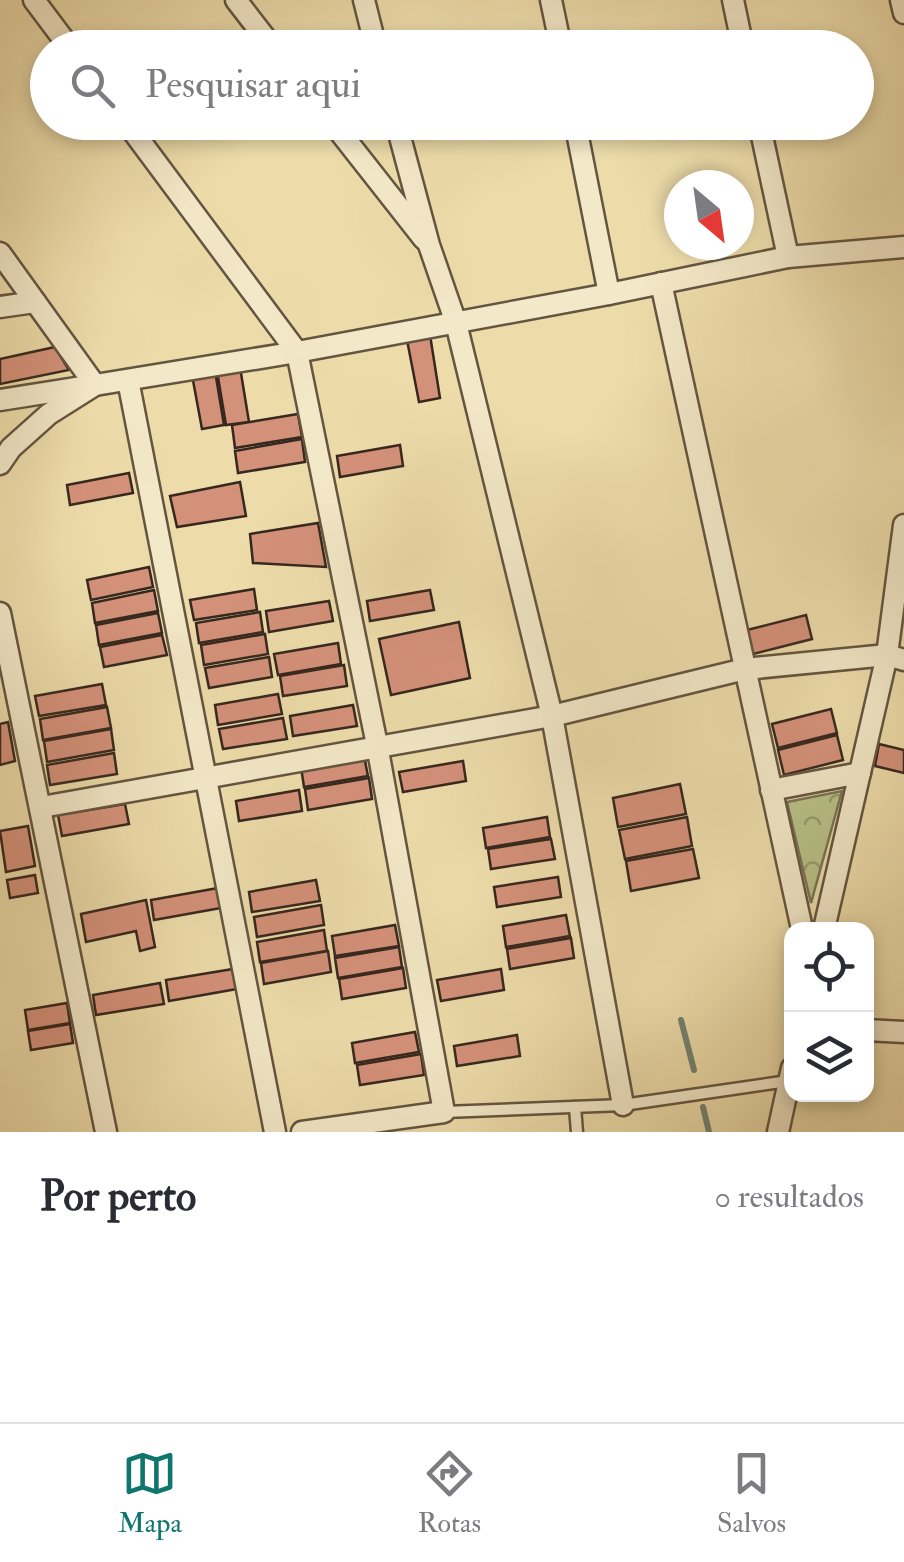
<!DOCTYPE html>
<html lang="pt">
<head>
<meta charset="utf-8">
<style>
  :root { --surface:#fff; --page:#f2f2f3; --text:#2b2b33; --muted:#7c7c81; --line:#e1e1e2; --accent:#0f766e }
  body { margin:0; font-family:"IM FELL Double Pica",serif; background:var(--page); color:var(--text) }
  .controls { position:absolute; right:30px; bottom:30px; display:grid; overflow:hidden; border-radius:20px; box-shadow:0 5px 15px #0003 }
  .controls button { width:90px; height:90px; display:grid; place-items:center; padding:0; border:0; border-bottom:2px solid var(--line); background:var(--surface); color:var(--text); font:50px sans-serif }
  .compass { position:absolute; left:664px; top:170px; width:90px; height:90px; border-radius:50%; background:var(--surface); box-shadow:0 5px 15px #0003; rotate:151deg }
  .list { margin:0; padding:0; list-style:none }
  h2 { display:flex; justify-content:space-between; align-items:center; height:130px; margin:0; padding:0 40px; font-size:42px }
  h2 small { font-size:32px; font-weight:400; color:var(--muted) }
  .icon { flex:none; width:55px; height:55px; fill:none; stroke:currentColor; stroke-width:2; stroke-linecap:round; stroke-linejoin:round }
  .map { position:relative; flex:none; width:904px; height:1132px; overflow:hidden }
  .search { position:absolute; background:var(--surface); box-shadow:0 5px 15px #0003; left:30px; right:30px; top:30px; height:110px; display:flex; align-items:center; gap:25px; box-sizing:border-box; padding:0 35px; border-radius:55px; color:var(--muted); font-size:38px }
  .sheet { height:290px; background:var(--surface) }
  nav { display:flex; justify-content:space-around; align-items:center; box-sizing:border-box; height:140px; border-top:2px solid var(--line); background:var(--surface); font-size:28px; color:var(--muted) }
  nav a { display:grid; justify-items:center; gap:5px }
  nav .on { color:var(--accent) }
  .map>svg:first-child { display:block }
</style>
</head>
<body>
<div class="map">
<svg width="904" height="1132" viewBox="0 0 904 1132">
  <defs>
    <pattern id="park-crowns" width="20" height="18" patternUnits="userSpaceOnUse" patternTransform="scale(2.5)"><rect width="20" height="18" fill="#b9c088"/><path d="M2 6a3 3 0 1 1 6 0M12 15a3 3 0 1 1 6 0" fill="none" stroke="#979c6f"/></pattern>
  </defs>
  <rect width="100%" height="100%" fill="#eddcaa"/>
  <filter id="stains"><feTurbulence type="fractalNoise" baseFrequency=".002" numOctaves="4"/><feColorMatrix values="0 0 0 0 .2 0 0 0 0 .09 0 0 0 0 .02 0 0 0 .5 -.17"/></filter>
  <radialGradient id="worn" r=".72"><stop offset=".6" stop-color="#630" stop-opacity="0"/><stop offset="1" stop-color="#630" stop-opacity=".3"/></radialGradient>
  <path fill="url(#park-crowns)" stroke="#787453" stroke-width="2.5" d="M842 791 811 903 787 802Z"/>
  <g fill="none" stroke-linecap="round" stroke-linejoin="round">
    <g stroke="#718172" stroke-width="6">
      <path d="M681 1020 694 1070"/>
      <path d="M703 1107 709 1132"/>
    </g>
  </g>
  <g fill="#d4917a" stroke="#36281e" stroke-width="2.5">
    <path d="M430 335 440 398 419 402 407 340Z"/>
    <path d="M55 347 69 370 0 384V359Z"/>
    <path d="M240 367 249 422 226 425 217 371Z"/>
    <path d="M215 371 224 425 202 429 192 375Z"/>
    <path d="M298 414 302 437 235 448 232 425Z"/>
    <path d="M302 439 305 462 238 473 235 451Z"/>
    <path d="M400 445 403 466 340 477 337 456Z"/>
    <path d="M129 473 133 493 70 505 67 485Z"/>
    <path d="M240 482 246 516 177 527 170 496Z"/>
    <path d="M318 523 326 567 253 563 250 534Z"/>
    <path d="M149 567 153 587 91 600 87 580Z"/>
    <path d="M254 589 257 610 194 620 190 600Z"/>
    <path d="M154 590 158 611 95 623 92 603Z"/>
    <path d="M430 590 434 610 370 621 367 601Z"/>
    <path d="M329 601 333 621 269 632 266 611Z"/>
    <path d="M260 612 263 632 199 643 196 623Z"/>
    <path d="M158 613 162 633 99 645 96 625Z"/>
    <path d="M806 615 812 639 753 654 747 630Z"/>
    <path d="M459 622 470 678 391 695 379 639Z"/>
    <path d="M265 634 268 654 204 665 201 645Z"/>
    <path d="M162 635 167 655 104 667 100 647Z"/>
    <path d="M338 643 341 664 278 675 274 654Z"/>
    <path d="M269 657 272 677 209 688 205 668Z"/>
    <path d="M344 665 347 686 283 696 280 676Z"/>
    <path d="M102 684 106 705 39 716 35 696Z"/>
    <path d="M278 694 282 714 218 725 215 705Z"/>
    <path d="M353 705 357 726 293 736 290 716Z"/>
    <path d="M107 707 111 728 43 740 40 719Z"/>
    <path d="M831 709 837 733 778 748 772 724Z"/>
    <path d="M283 718 287 739 223 749 219 729Z"/>
    <path d="M8 722 15 761 0 765V724Z"/>
    <path d="M111 729 114 750 47 762 44 741Z"/>
    <path d="M837 735 843 760 784 775 778 750Z"/>
    <path d="M879 744 904 750V773L875 766Z"/>
    <path d="M114 753 117 774 50 785 47 765Z"/>
    <path d="M364 756 368 776 304 787 301 767Z"/>
    <path d="M463 761 466 781 403 792 399 772Z"/>
    <path d="M369 778 372 799 308 810 305 789Z"/>
    <path d="M680 784 686 814 618 827 613 798Z"/>
    <path d="M299 790 302 811 239 821 236 801Z"/>
    <path d="M125 804 129 824 62 836 58 815Z"/>
    <path d="M547 817 550 837 486 848 483 828Z"/>
    <path d="M687 817 692 846 625 859 619 830Z"/>
    <path d="M28 826 35 866 6 872 0 831Z"/>
    <path d="M551 839 555 859 491 869 488 849Z"/>
    <path d="M693 849 699 878 631 891 626 861Z"/>
    <path d="M35 875 38 893 10 898 7 880Z"/>
    <path d="M558 877 561 897 497 907 494 887Z"/>
    <path d="M316 880 320 901 252 912 249 892Z"/>
    <path d="M218 888 221 908 154 920 151 900Z"/>
    <path d="M146 900 155 947 140 951 136 931 86 942 81 914Z"/>
    <path d="M321 905 324 925 257 937 254 917Z"/>
    <path d="M566 915 570 936 506 947 503 926Z"/>
    <path d="M395 925 399 946 335 956 332 936Z"/>
    <path d="M324 930 327 951 260 962 257 942Z"/>
    <path d="M571 938 574 958 510 969 507 949Z"/>
    <path d="M399 947 402 967 338 978 335 958Z"/>
    <path d="M328 951 331 972 264 984 261 963Z"/>
    <path d="M403 968 406 988 342 999 339 979Z"/>
    <path d="M233 969 237 989 169 1001 166 980Z"/>
    <path d="M501 969 504 990 441 1001 437 980Z"/>
    <path d="M160 983 164 1004 96 1015 93 995Z"/>
    <path d="M67 1003 70 1023 28 1030 25 1010Z"/>
    <path d="M70 1024 73 1043 31 1050 28 1031Z"/>
    <path d="M415 1032 419 1052 355 1063 352 1043Z"/>
    <path d="M517 1035 520 1056 457 1066 454 1046Z"/>
    <path d="M421 1054 424 1075 360 1085 357 1065Z"/>
  </g>
  <g fill="none" stroke-linecap="round" stroke-linejoin="round">
    <g stroke="#645541" stroke-width="15">
      <g id="lane">
        <path d="M575 1107 577 1132"/>
        <path d="M444 1112 623 1105 788 1081"/>
      </g>
    </g>
    <g stroke="#645541" stroke-width="25">
      <g id="street">
        <path d="M34 0 70 48"/>
        <path d="M236 0 273 48"/>
        <path d="M364 0 376 48"/>
        <path d="M551 0 561 48"/>
        <path d="M733 0 743 48"/>
        <path d="M901 0 904 13"/>
        <path d="M126 122 297 352 377 745 444 1112 302 1132"/>
        <path d="M332 122 424 239"/>
        <path d="M396 122 429 245 456 323 552 716 623 1105"/>
        <path d="M575 122 609 294"/>
        <path d="M759 122 788 257"/>
        <path d="M0 253 95 385 0 400"/>
        <path d="M661 283 802 929"/>
        <path d="M0 307 35 302"/>
        <path d="M128 380 275 1132"/>
        <path d="M0 464 11 448 49 414 95 385 297 352 609 294 788 257 904 247"/>
        <path d="M0 613 106 1132"/>
        <path d="M771 790 860 773"/>
        <path d="M42 807 552 716 745 669 887 655 904 660"/>
        <path d="M824 929 887 655 904 525"/>
        <path d="M866 1030 904 1032"/>
        <path d="M778 1132 792 1068"/>
      </g>
    </g>
    <use href="#lane" stroke="#f3e8c8" stroke-width="10"/>
    <use href="#street" stroke="#f3e8c8" stroke-width="20"/>
  </g>
  <rect width="100%" height="100%" filter="url(#stains)"/>
  <rect width="100%" height="100%" fill="url(#worn)"/>
</svg>
<div class="controls">
<button><svg class="icon" aria-label="locate" viewBox="0 0 24 24"><circle cx="12" cy="12" r="6"/><path d="M12 2v4M12 18v4M2 12h4M18 12h4"/></svg></button>
<button><svg class="icon" aria-label="layers" viewBox="0 0 24 24"><path d="M12 4l9 5-9 5-9-5zM3 14l9 5 9-5"/></svg></button>
</div>
<svg class="compass" viewBox="-18 -18 36 36"><path d="M0-13l5 13h-10z" fill="#e53935"/><path d="M0 13l5-13h-10z" fill="#7c7c81"/></svg>
<div class="search"><svg class="icon" aria-label="search" viewBox="0 0 24 24"><circle cx="10" cy="10" r="6"/><path d="M15 15l6 6"/></svg>Pesquisar aqui</div>
</div>
<section class="sheet">
<h2>Por perto<small>0 resultados</small></h2>
<ul class="list">
</ul>
</section>
<nav>
<a class="on"><svg class="icon" aria-label="map" viewBox="0 0 24 24"><path d="M3 6l6-2 6 2 6-2v14l-6 2-6-2-6 2zM9 4v14M15 6v14"/></svg>Mapa</a>
<a><svg class="icon" aria-label="directions" viewBox="0 0 24 24"><path d="M12 3l9 9-9 9-9-9zM9 14v-3h6M13 9l2 2-2 2"/></svg>Rotas</a>
<a><svg class="icon" aria-label="saved" viewBox="0 0 24 24"><path d="M7 4h10v16l-5-4-5 4z"/></svg>Salvos</a>
</nav>
</body>
</html>
